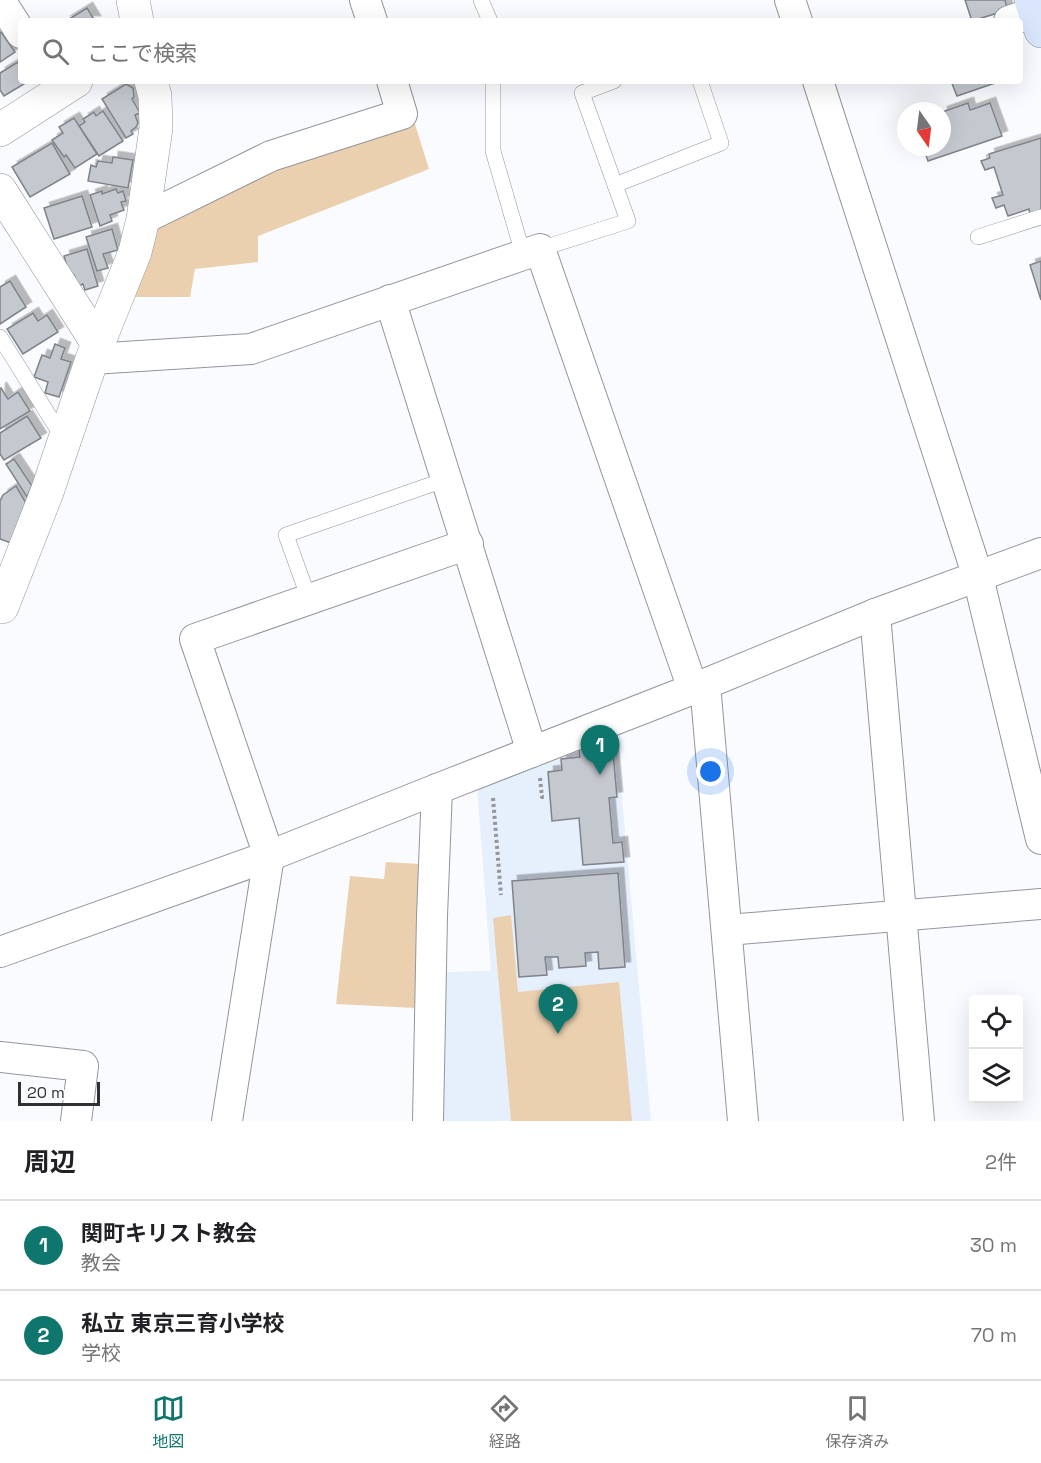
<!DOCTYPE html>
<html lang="ja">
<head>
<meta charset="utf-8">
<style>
  :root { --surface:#fff; --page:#f2f2f2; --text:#202124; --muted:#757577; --line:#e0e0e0; --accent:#0f766e }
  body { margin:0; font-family:"Space Grotesk","Noto Sans JP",sans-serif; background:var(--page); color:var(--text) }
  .controls { position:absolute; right:18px; bottom:18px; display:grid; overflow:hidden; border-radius:6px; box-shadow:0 6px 24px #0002 }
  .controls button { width:54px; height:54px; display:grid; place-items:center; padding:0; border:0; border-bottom:2px solid var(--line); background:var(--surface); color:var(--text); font:30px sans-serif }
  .compass { position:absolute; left:897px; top:102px; width:54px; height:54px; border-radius:50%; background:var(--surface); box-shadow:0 6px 24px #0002; rotate:166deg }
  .scale { position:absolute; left:18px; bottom:15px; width:82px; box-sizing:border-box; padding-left:6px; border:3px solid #2f3133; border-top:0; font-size:16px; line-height:21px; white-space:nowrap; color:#2f3133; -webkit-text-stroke:4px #fafbfe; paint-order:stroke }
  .you { position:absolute; left:711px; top:772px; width:21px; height:21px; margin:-15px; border:4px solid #fff; border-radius:50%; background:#1a73e8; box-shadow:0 0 0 9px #1a73e833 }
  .badge { display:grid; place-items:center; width:39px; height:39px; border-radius:50%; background:var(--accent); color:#fff; font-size:20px; font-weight:700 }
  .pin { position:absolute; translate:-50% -50px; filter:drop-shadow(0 2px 3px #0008) }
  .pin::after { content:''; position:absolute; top:32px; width:21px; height:18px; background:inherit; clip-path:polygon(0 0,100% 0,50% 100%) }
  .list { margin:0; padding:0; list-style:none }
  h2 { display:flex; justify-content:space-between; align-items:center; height:78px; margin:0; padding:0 24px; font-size:26px }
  h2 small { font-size:20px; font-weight:400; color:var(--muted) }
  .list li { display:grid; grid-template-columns:39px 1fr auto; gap:18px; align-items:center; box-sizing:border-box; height:90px; padding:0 24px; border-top:2px solid var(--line) }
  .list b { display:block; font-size:22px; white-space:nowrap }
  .list p { margin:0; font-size:20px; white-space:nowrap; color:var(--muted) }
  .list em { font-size:20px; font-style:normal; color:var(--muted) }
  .icon { flex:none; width:33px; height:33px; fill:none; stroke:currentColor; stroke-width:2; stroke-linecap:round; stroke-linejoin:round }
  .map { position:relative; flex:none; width:1041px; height:1121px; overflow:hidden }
  .search { position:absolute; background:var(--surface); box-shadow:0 6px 24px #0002; left:18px; right:18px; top:18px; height:66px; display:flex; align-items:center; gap:15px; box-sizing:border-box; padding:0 21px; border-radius:6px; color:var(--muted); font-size:22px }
  .sheet { height:258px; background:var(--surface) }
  nav { display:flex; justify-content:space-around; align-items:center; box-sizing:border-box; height:84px; border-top:2px solid var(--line); background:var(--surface); font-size:16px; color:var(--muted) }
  nav a { display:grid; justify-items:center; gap:3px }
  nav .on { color:var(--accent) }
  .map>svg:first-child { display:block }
</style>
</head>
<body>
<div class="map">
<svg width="1041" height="1121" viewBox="0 0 1041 1121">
  <defs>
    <filter id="shadow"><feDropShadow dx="5.5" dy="-5.5" stdDeviation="0" flood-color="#0004"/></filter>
  </defs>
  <rect width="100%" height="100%" fill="#fafbfe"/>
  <path fill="#e6effc" d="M616 732 651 1121H439L442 972 491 971 477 785Z"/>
  <g fill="#ebd0af">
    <path d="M414 121 429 169 258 236V262L195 269 190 297H133L157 220 274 165Z"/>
    <path d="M386 862 420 864 415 1008 336 1004 350 876 384 879Z"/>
    <path d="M511 915 518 992 619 982 632 1121H511L493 918Z"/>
  </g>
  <g fill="#c4c8cf" stroke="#7f8389" stroke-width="1.5" filter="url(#shadow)">
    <path d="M965 0H1005L1007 8 1004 11 972 21Z"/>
    <path d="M87 8 95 21H66Z"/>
    <path d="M1 32 15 52 0 62V33Z"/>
    <path d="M18 62 21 67V81H29L4 96 0 90V73Z"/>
    <path d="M951 81H1001L957 96Z"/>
    <path d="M126 84 133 88 134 97 132 99 140 113 135 115 138 123 136 127 131 131 133 134 126 138 102 99Z"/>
    <path d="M968 103 970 110 990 103 1002 136 928 161 923 147H942V112Z"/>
    <path d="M103 111 123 141 99 156 79 126 85 122 83 119 94 112 96 116Z"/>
    <path d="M74 118 97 154 75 168 66 155 64 157 52 140 63 133 59 127Z"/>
    <path d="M1041 138V210L1030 214 1029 209 1008 216 1004 205 996 208 992 198 1003 195 994 167 985 170 981 161 990 158 989 154Z"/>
    <path d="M52 143 70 174 30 197 12 167Z"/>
    <path d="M113 157 133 160 128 188 88 181 91 165 96 167 98 161 112 163Z"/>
    <path d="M116 189 118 193 123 191 126 201 121 202 124 210 110 215 112 221 100 226 90 195 102 191V194Z"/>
    <path d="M82 196 92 227 54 239 44 208Z"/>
    <path d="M112 229 118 250 103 254 108 268 97 271 86 237Z"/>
    <path d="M87 249 98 286 85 290 83 284 78 286 74 275 70 277 64 256Z"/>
    <path d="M1041 261V300L1030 265Z"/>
    <path d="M10 281 26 307 0 324V287Z"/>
    <path d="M33 313 38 321 47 315 58 332 23 354 7 329Z"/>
    <path d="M55 344 65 348 61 359 71 362 59 397 45 393 48 382 34 377 42 355 50 358Z"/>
    <path d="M1 388 8 399 18 392 30 411 0 429V389Z"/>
    <path d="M27 416 41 438 4 460 0 454V433Z"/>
    <path d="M14 459 32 486 27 497 6 464Z"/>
    <path d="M16 486 26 503 11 543 0 539V501L3 495Z"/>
    <path d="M601 747V754L613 753 617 797 609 798 613 843 622 842 624 862 583 865 579 818 552 821 548 772 562 770 561 759 580 757 579 749Z"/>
    <path d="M618 873 625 967 599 969 598 952 585 953 586 966 559 968 558 957H545L547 975 519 977 512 881Z"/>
  </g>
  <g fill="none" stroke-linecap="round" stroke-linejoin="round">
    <g stroke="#92969c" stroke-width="16">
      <g id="service">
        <path d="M481 0 490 21"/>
        <path d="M493 81V151L523 254"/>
        <path d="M615 185 721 143 700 81"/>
        <path d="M978 237 1041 217"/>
        <path d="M540 249 628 221 582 93 614 81"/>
        <path d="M0 337 63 438"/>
        <path d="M309 599 286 535 447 479"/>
      </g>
    </g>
    <g stroke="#92969c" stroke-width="32">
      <g id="minor">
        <path d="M0 0 21 33"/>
        <path d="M365 0 372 21"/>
        <path d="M790 0 797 21"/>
        <path d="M1009 21 1035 12"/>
        <path d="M818 81 978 577 1041 839"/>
        <path d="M143 219 271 156 402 114 392 81"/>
        <path d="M390 300 532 752"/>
        <path d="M92 359 251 349 540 249 693 689"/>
        <path d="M875 614 919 1121"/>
        <path d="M705 684 743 1121"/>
        <path d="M727 930 1041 904"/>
        <path d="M0 952 269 856 437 789 693 689 875 614 1041 553"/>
        <path d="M0 1057 83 1066 76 1121"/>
        <path d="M227 1121 269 856 195 639 468 544"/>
        <path d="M428 1121 432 916 437 789"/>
      </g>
    </g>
    <g stroke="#92969c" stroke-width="34">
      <g id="tertiary">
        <path d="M133 0 137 21"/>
        <path d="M0 130 76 81"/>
        <path d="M0 190 98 344"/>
        <path d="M2 607 47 492 92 359 135 252 143 219 156 128 155 96 151 81"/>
      </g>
    </g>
    <g stroke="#92969c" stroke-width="34">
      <path id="secondary" d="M1031 0 1041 31"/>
    </g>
    <g stroke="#959699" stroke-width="4" stroke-dasharray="3 3" stroke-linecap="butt">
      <path d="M540 778 542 797H545"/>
      <path d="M493 798 501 895"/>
    </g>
    <use href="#service" stroke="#fff" stroke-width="15"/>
    <use href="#minor" stroke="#fff" stroke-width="30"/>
    <use href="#tertiary" stroke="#fff" stroke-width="33"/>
    <use href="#secondary" stroke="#dae6fc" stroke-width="33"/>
  </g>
</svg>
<div class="controls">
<button><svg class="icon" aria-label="locate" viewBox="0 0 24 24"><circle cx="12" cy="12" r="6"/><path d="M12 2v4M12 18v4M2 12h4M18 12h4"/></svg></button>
<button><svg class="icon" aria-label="layers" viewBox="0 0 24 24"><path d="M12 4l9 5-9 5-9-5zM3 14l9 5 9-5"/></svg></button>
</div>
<svg class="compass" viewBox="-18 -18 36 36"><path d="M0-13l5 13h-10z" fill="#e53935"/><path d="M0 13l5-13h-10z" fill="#757577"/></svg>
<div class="scale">20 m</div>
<div class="you"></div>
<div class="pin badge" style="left:600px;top:775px">1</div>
<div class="pin badge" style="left:558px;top:1034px">2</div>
<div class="search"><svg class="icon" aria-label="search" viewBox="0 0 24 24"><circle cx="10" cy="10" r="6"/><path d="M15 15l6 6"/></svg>ここで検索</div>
</div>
<section class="sheet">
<h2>周辺<small>2件</small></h2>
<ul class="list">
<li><span class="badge">1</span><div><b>関町キリスト教会</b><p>教会</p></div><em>30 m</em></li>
<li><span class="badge">2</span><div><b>私立 東京三育小学校</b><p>学校</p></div><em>70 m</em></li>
</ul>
</section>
<nav>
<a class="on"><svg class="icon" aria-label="map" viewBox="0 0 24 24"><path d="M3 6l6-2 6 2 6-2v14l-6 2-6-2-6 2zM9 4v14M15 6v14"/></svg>地図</a>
<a><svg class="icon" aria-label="directions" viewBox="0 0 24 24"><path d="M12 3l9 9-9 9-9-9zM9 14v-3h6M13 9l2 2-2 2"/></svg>経路</a>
<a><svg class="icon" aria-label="saved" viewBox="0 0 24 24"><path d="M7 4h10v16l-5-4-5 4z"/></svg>保存済み</a>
</nav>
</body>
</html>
